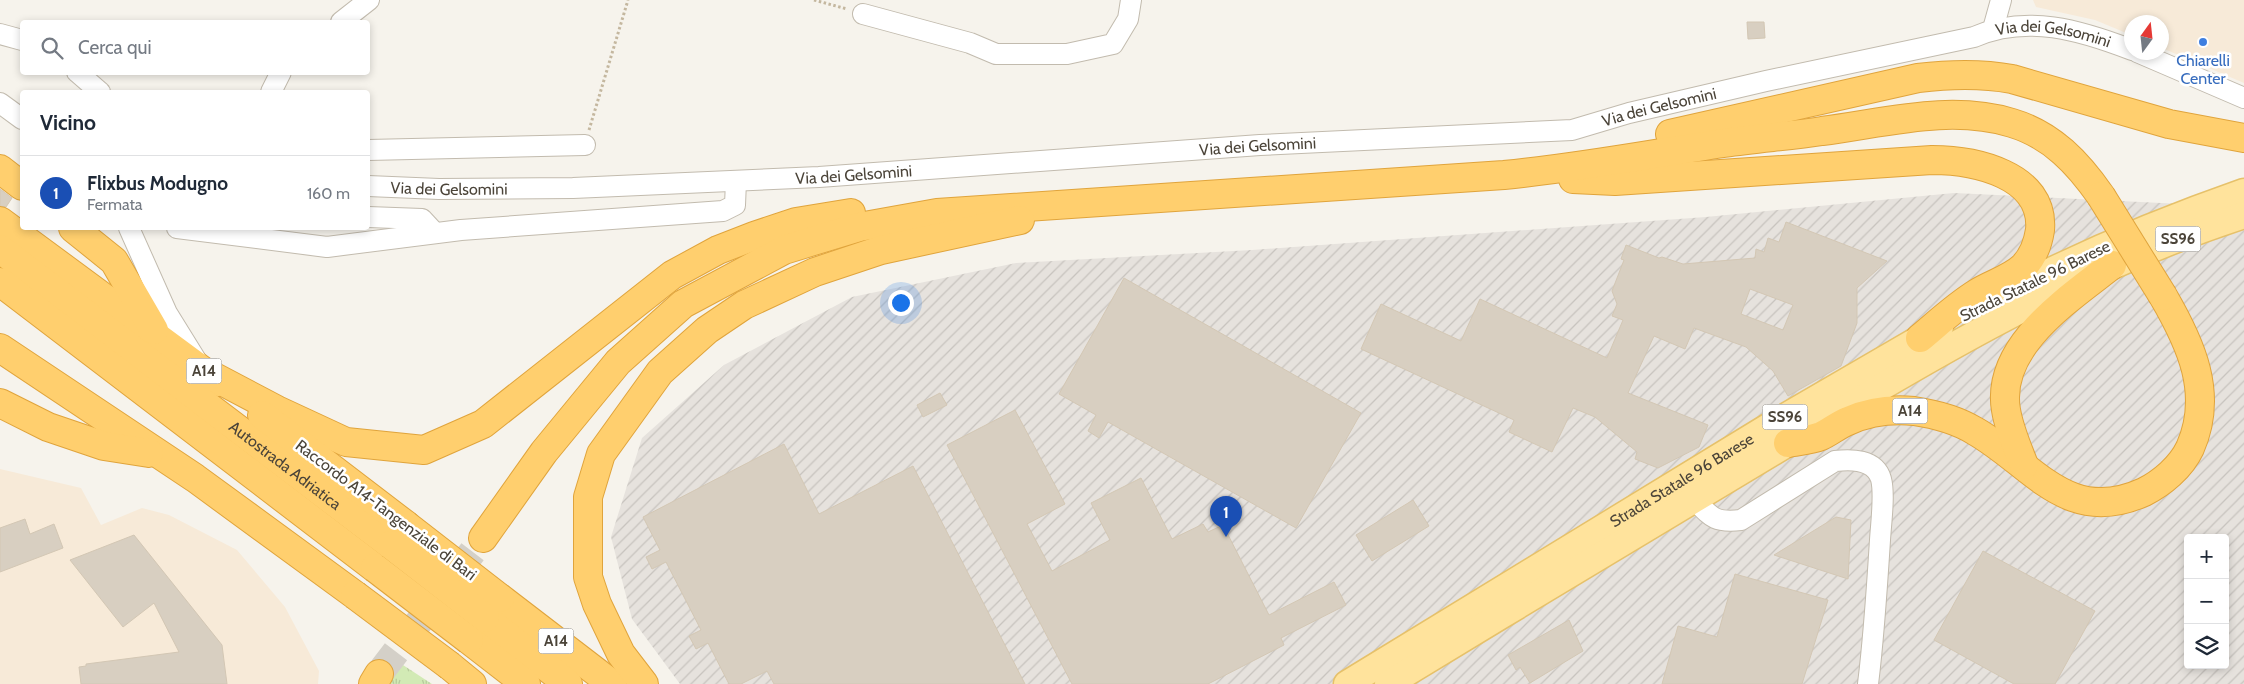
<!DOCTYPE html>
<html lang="it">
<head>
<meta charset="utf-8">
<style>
  :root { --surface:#fff; --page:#f6f6f7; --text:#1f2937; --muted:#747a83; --line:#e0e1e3; --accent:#7c3aed }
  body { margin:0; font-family:Cabin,sans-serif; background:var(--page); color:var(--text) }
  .controls { position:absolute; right:15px; bottom:15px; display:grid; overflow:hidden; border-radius:5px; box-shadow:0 2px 8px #0003 }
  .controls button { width:45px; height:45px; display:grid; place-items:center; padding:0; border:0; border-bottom:1px solid var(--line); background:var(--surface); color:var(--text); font:25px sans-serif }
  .compass { position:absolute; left:2124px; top:15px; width:45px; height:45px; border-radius:50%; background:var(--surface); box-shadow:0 2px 8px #0003; rotate:15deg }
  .you { position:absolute; left:900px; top:302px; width:18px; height:18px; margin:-12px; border:4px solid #fff; border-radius:50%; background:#1a73e8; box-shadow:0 0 0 8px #1a73e833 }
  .badge { display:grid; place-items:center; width:32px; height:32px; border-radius:50%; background:var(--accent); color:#fff; font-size:16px; font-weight:700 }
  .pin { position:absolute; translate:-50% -41px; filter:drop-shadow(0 1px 2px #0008) }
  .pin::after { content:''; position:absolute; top:26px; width:18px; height:15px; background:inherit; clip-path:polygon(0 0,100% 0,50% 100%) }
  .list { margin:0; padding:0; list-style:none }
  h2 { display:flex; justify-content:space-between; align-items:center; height:65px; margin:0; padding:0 20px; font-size:21px }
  h2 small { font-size:16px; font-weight:400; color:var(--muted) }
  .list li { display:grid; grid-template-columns:32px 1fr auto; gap:15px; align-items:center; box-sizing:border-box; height:75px; padding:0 20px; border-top:1px solid var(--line) }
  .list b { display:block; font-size:19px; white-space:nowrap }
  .list p { margin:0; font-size:16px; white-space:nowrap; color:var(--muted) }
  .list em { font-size:16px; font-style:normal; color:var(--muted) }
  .icon { flex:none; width:28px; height:28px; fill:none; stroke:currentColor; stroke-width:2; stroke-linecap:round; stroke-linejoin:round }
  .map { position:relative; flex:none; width:2244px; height:684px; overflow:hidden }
  .search { position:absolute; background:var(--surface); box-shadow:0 2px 8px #0003; left:20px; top:20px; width:350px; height:55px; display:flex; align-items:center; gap:12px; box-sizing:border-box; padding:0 18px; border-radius:5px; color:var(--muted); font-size:19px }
  .panel { position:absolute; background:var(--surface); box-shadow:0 2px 8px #0003; left:20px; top:90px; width:350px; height:140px; border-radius:5px }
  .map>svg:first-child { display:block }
</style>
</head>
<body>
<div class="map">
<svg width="2244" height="684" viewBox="0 0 2244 684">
  <defs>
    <pattern id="industrial-furrows" width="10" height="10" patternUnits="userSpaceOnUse" patternTransform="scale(1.25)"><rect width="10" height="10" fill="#e6e2dd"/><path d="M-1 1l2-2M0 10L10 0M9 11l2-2" fill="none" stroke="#c7c3be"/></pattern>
    <pattern id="grass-tufts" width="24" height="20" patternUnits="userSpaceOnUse" patternTransform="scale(1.25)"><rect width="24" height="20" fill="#d2eab5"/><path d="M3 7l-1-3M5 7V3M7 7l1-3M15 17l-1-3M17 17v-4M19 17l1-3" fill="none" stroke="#b6ca9c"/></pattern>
  </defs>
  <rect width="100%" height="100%" fill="#f6f3ec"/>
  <g fill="#f7ead8">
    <path d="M2033 0H2244V83L2162 48V22H2132L2131 35 2095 20 2036 7Z"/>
    <path d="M0 469 81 488 101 525 142 508 169 515 237 550 285 607 319 671 318 684H0Z"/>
  </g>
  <path fill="url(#industrial-furrows)" fill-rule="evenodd" d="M1954 193 2244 207V684H680L632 619 611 537 642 438 724 365 852 297 1016 263 1252 250 1706 217ZM2188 538H2225V665H2188Z"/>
  <path fill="url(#grass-tufts)" d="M403 665 432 684H387Z"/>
  <g fill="#d8cfc1" stroke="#d3c7b4" fill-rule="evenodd">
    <path d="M1747 22H1764L1765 38 1748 39Z"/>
    <path d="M0 189 12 198 6 207 0 206Z"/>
    <path d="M1786 222 1887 261 1857 288V323L1841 366 1788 396 1773 371 1746 347 1694 328 1685 349 1654 336 1628 393 1708 425 1699 447 1658 468 1635 459 1637 452 1595 417 1573 408 1552 452 1509 432 1514 420 1361 349 1381 304 1461 341 1480 299 1607 358 1623 320 1612 316 1617 304 1612 291 1624 260 1621 259 1626 245 1659 258 1662 257 1683 264 1755 258 1756 249 1764 252 1768 238 1779 242ZM1750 289 1793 305 1783 330 1741 314Z"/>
    <path d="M1124 278 1361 413 1296 528 1108 422 1099 438 1088 431 1096 415 1059 394Z"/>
    <path d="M940 393 947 405 923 417 917 405Z"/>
    <path d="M1015 410 1065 504 1027 524 1052 571 1110 540 1091 503 1141 478 1172 539 1203 524 1208 532 1223 525 1269 615 1334 582 1346 605 1281 638 1284 645 1208 684H1072L947 445Z"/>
    <path d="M784 444 819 514 913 466 1025 684H774L767 671 741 684H729L708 643 696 649 689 636 701 630 666 562 652 569 646 557 660 550 643 517Z"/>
    <path d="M1413 500 1429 526 1372 561 1356 535Z"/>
    <path d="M1836 517 1851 520 1848 579 1774 555Z"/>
    <path d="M25 519 30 534 54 524 63 548 0 572V528Z"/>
    <path d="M134 535 222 645 227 684H81L79 667 86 666V664L179 652 154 603 123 627 70 560Z"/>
    <path d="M1983 551 2095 611 2055 684H2014L1934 640Z"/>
    <path d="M1735 574 1828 600 1802 684H1662L1678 626 1717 637Z"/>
    <path d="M1569 620 1583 651 1530 683 1520 667 1516 670 1508 655Z"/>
  </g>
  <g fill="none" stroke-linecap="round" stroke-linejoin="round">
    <path stroke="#d4d0c8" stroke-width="28" stroke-dasharray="28 14" stroke-linecap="butt" d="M379 674 483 538"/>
    <g stroke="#c2bbae" stroke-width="22">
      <g id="minor">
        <path d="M863 14 970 43 996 54H1067L1113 44 1128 19 1131 0"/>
        <path d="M341 22 369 0"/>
        <path d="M1993 29 2001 0"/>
        <path d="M0 34 22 40"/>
        <path d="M2137 52 2244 98"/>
        <path d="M77 72 100 92"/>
        <path d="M271 92 281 72"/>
        <path d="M0 103 22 119"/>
        <path d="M368 150 585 145"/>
        <path id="s1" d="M368 186 439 189 573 188 819 177 1260 145 1572 130 1629 113 1766 81 1974 37C2027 14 2080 30 2132 50"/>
        <path d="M368 217 422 219 435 233"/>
        <path d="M129 228 167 313 198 363"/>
        <path d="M177 228 327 247 461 230 723 211 735 205 736 181"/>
        <path d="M1694 499C1711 517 1714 523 1741 520L1835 461C1851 459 1875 459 1881 479 1885 494 1881 523 1880 540 1877 588 1874 636 1868 684"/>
      </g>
    </g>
    <g stroke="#e6c16a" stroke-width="29">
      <g id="major">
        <path d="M1995 299C2075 257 2158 222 2244 192"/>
        <path id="s2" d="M1347 684 1773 424 1940 327"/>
        <path d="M1388 684C1521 603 1655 523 1788 443 1934 354 2081 268 2244 215"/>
      </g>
    </g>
    <g stroke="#e0a43c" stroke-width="30">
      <g id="highway">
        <path d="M1670 134 1918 78C1951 74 1980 73 2012 79L2169 124 2244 138"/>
        <path d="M0 169 22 186"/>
        <path d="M1573 179 1615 181 1932 160C1973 160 2045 174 2040 230 2038 243 2033 257 2023 267 2010 279 1991 284 1977 293 1956 306 1938 323 1920 338"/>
        <path d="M0 221 218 382"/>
        <path d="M73 228 114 261 154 330"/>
        <path id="s3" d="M0 249 391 545"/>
        <path d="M0 282 375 568"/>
        <path d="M0 348 195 478 355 595"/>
        <path d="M203 371 277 410 346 442 424 450 483 424 672 275 718 250 754 236 796 222 851 213"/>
        <path d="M0 403 48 427 104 446 149 453"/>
        <path d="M262 415 406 525"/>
        <path d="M1788 443C1798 441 1811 440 1821 436 1830 432 1838 425 1848 421 1868 412 1892 409 1914 411 1934 414 1957 420 1975 431 2033 464 2067 527 2144 492 2162 483 2181 467 2190 448 2214 394 2191 344 2163 296"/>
        <path d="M2024 465C2017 447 2009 429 2006 410 1995 346 2069 299 2112 265"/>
        <path d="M483 538 544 452 618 362 683 304 784 250 859 227 937 213 1504 175C1578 168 1651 154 1724 143 1757 138 1790 136 1822 131 1885 123 1950 104 2012 123 2052 135 2078 163 2101 196"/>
        <path d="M500 598 612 684"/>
        <path d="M485 618 568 684"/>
        <path d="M469 640 526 684"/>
        <path d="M450 666 472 684"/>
        <path d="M373 684 379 674"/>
        <path d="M644 684 621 654 597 604 588 577V497L601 454 660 372 707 330 744 305 815 272 881 250 1020 220"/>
      </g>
    </g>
    <g stroke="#c4b79f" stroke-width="3" stroke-dasharray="2.5 2.5" stroke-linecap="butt">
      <path d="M814 0 847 9"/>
      <path d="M589 130 628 0"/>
    </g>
    <use href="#minor" stroke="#fff" stroke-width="20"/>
    <use href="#major" stroke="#ffe39c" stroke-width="26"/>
    <use href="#highway" stroke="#ffcf6e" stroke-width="28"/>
    <g stroke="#e0a43c" stroke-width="30" stroke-linecap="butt">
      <g id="highway-bridge">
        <path d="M2101 196 2163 296"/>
        <path d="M406 525 500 598"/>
        <path d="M391 545 485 618"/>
        <path d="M375 568 469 640"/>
        <path d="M355 595 450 666"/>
      </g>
    </g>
    <use href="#highway-bridge" stroke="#ffcf6e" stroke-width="28"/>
  </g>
  <circle fill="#3f7fe0" stroke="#fff" stroke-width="2" cx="2203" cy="42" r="5"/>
  <g text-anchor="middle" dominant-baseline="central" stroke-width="5" stroke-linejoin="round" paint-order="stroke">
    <g fill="#fff" stroke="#817c74" stroke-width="1">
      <rect x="2155.5" y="226.5" width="45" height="25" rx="4"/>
      <rect x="186.5" y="358.5" width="35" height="25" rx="4"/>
      <rect x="1892.5" y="398.5" width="35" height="25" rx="4"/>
      <rect x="1762.5" y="404.5" width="45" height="25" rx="4"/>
      <rect x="538.5" y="628.5" width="35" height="25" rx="4"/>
    </g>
    <g font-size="15" font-weight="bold" fill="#4b4439">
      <text x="2178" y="239">SS96</text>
      <text x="204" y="371">A14</text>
      <text x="1910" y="411">A14</text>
      <text x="1785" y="417">SS96</text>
      <text x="556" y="641">A14</text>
    </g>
    <g font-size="16" fill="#4b4439" stroke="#fff">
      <text stroke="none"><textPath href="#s1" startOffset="1700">Via dei Gelsomini</textPath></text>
      <text stroke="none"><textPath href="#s1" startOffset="1296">Via dei Gelsomini</textPath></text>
      <text stroke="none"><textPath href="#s1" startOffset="891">Via dei Gelsomini</textPath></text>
      <text stroke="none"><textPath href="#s1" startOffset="486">Via dei Gelsomini</textPath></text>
      <text stroke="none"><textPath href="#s1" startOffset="81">Via dei Gelsomini</textPath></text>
      <text transform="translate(2035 281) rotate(-26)">Strada Statale 96 Barese</text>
      <text stroke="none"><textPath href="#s3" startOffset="358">Autostrada Adriatica</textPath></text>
      <text stroke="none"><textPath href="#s2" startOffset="392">Strada Statale 96 Barese</textPath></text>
      <text transform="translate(386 510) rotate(37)">Raccordo A14-Tangenziale di Bari</text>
    </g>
    <g font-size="16" fill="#366cbe" stroke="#fff">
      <text x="2203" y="60">Chiarelli<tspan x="2203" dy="18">Center</tspan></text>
    </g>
  </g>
</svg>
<div class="controls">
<button>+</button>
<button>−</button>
<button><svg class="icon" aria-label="layers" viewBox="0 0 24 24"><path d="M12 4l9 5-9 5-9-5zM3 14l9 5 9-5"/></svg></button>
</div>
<svg class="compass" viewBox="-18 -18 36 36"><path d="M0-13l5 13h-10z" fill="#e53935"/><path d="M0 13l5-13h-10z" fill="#747a83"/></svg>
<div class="you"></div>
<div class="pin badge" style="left:1226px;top:537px;background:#1a4fb4">1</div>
<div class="search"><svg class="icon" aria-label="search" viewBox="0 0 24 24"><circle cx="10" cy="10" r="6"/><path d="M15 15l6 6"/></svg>Cerca qui</div>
<section class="panel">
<h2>Vicino<small></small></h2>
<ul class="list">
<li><span class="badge" style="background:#1a4fb4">1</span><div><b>Flixbus Modugno</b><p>Fermata</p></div><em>160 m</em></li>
</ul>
</section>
</div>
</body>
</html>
